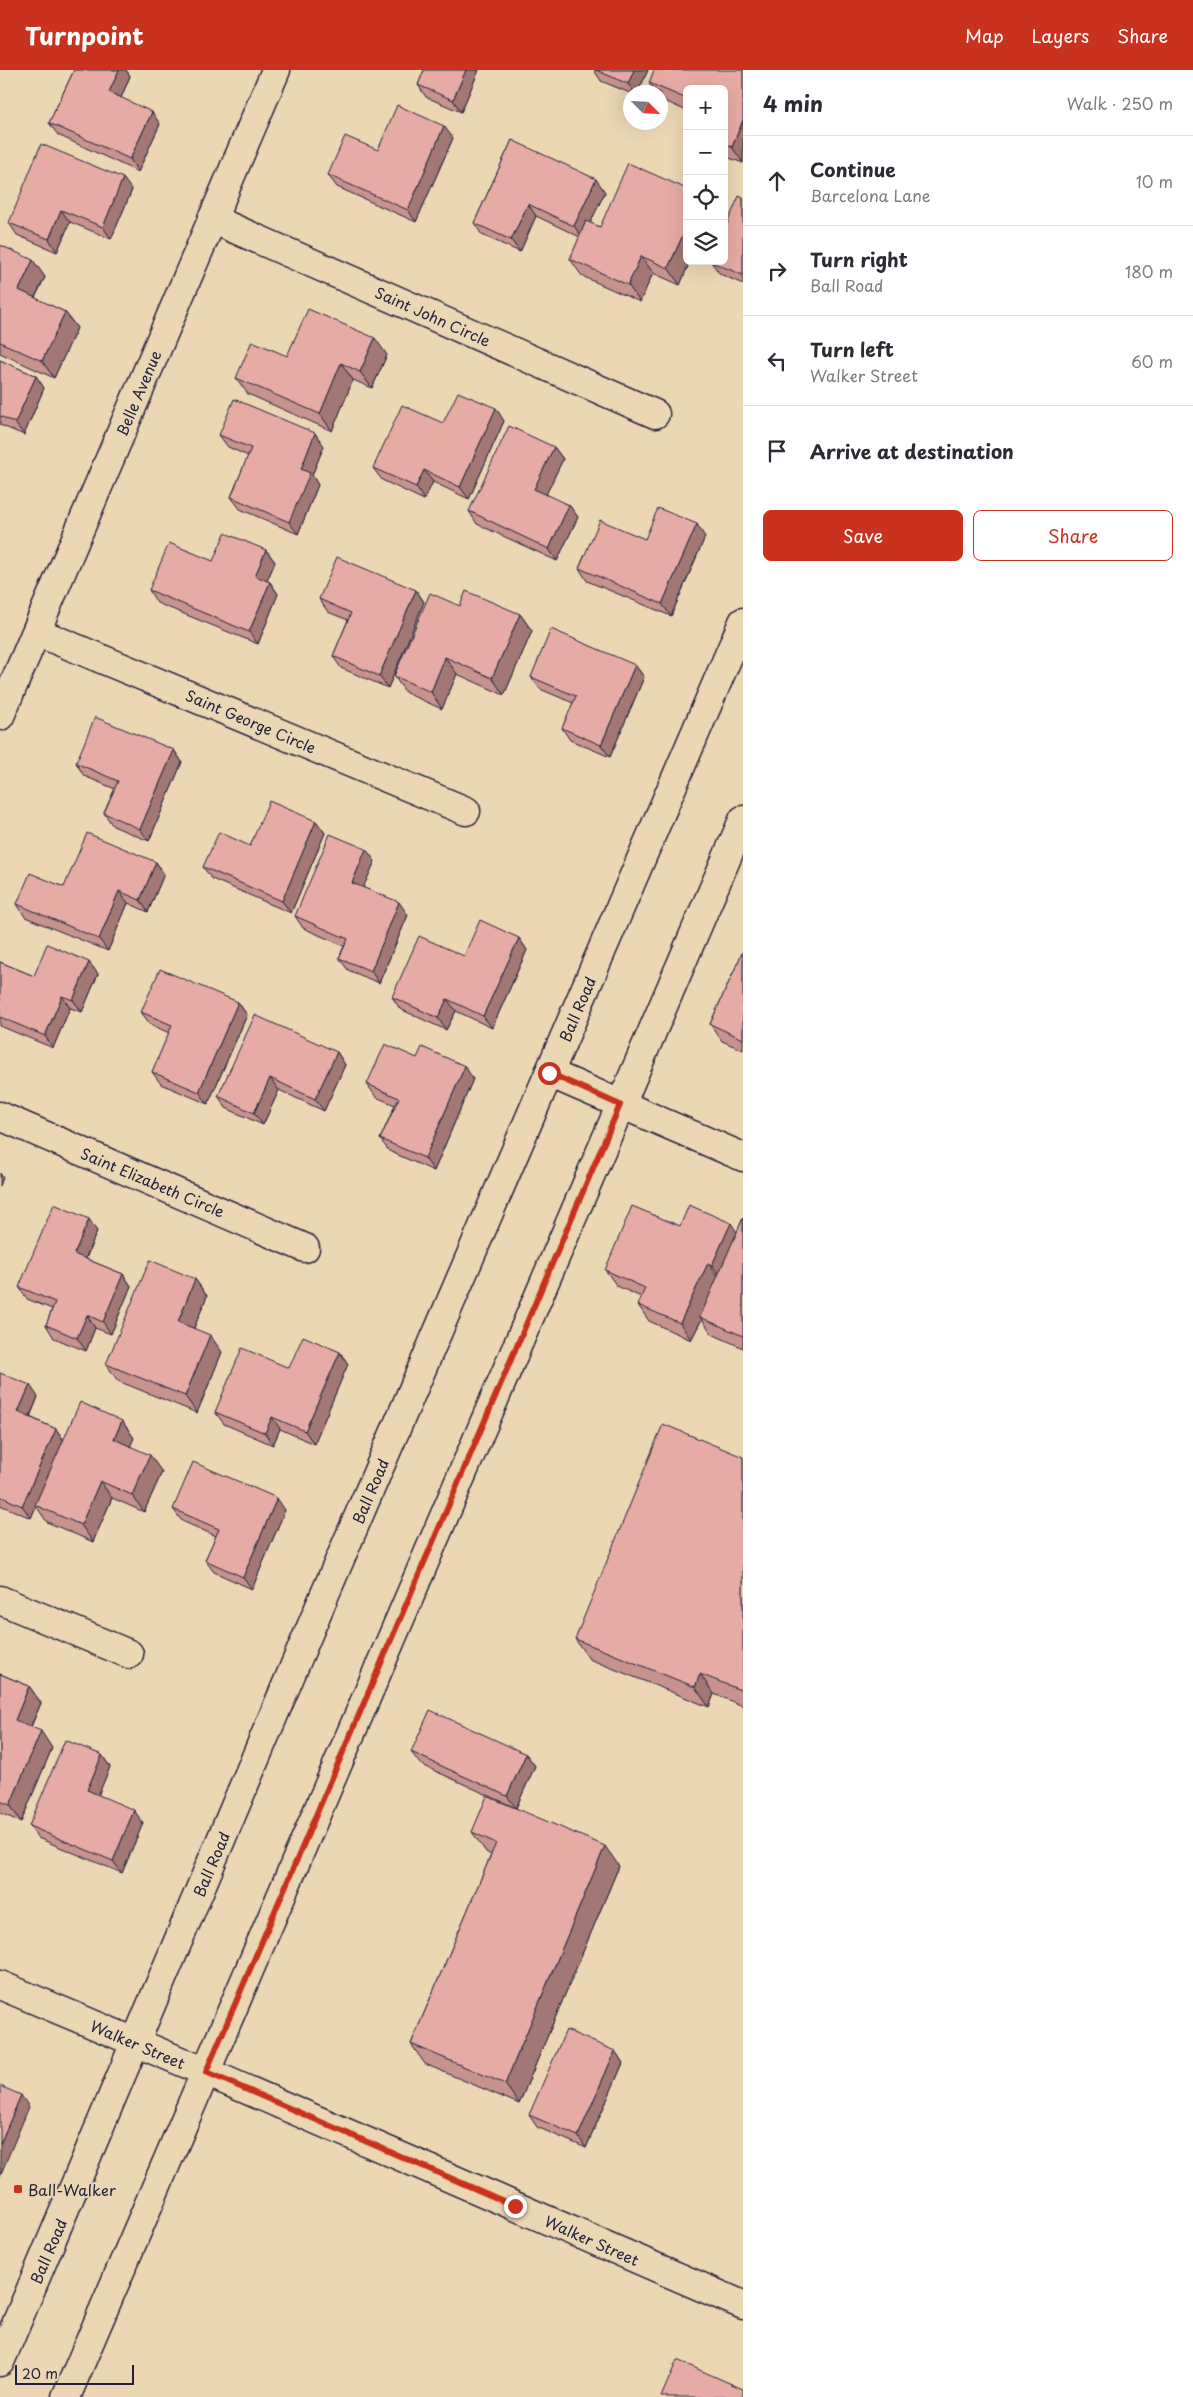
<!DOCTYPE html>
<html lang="en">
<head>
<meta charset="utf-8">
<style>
  :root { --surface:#fff; --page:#f2f2f3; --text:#2b2b33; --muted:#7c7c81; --line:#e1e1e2; --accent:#c8321e }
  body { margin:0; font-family:"Playpen Sans",sans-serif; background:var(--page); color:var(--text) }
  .controls { position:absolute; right:15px; top:15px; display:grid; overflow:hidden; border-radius:8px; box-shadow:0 5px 20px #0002 }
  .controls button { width:45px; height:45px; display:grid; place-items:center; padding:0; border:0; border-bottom:1px solid var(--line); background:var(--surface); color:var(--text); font:25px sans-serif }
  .compass { position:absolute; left:623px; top:15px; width:45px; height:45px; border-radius:50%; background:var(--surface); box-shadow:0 5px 20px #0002; rotate:114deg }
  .scale { position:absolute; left:15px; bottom:12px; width:119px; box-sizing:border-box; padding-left:5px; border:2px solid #22223b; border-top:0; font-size:14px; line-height:18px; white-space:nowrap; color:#22223b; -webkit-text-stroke:4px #ecd7b5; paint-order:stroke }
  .stop { position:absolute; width:15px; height:15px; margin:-11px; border:4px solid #c8321e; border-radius:50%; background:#fff }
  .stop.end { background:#c8321e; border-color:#fff; box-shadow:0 1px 5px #0008 }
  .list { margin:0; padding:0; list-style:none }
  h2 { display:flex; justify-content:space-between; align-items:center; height:65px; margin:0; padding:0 20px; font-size:21px }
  h2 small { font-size:16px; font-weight:400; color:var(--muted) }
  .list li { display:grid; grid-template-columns:32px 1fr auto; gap:15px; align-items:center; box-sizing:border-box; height:90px; padding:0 20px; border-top:1px solid var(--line) }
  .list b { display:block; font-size:19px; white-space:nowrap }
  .list p { margin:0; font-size:16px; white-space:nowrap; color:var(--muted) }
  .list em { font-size:16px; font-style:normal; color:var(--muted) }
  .actions { display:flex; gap:10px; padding:15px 20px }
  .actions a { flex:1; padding:11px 0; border:1px solid var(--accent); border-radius:8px; text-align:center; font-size:18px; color:var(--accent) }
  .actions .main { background:var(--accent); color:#fff }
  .icon { flex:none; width:28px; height:28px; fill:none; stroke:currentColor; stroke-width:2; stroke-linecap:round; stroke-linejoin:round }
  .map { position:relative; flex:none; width:743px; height:2327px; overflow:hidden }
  header { display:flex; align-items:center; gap:30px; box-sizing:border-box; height:70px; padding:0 25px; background:var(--accent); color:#fff }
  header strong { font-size:24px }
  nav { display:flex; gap:28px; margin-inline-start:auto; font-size:18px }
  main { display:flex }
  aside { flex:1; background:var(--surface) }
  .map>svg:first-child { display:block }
</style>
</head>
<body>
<header>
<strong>Turnpoint</strong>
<nav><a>Map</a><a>Layers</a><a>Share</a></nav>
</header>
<main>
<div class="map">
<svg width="743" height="2327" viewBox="0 0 743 2327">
  <rect width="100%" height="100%" fill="#ecd7b5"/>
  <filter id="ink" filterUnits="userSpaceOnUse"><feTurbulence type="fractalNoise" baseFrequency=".02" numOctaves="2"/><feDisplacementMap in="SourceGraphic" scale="10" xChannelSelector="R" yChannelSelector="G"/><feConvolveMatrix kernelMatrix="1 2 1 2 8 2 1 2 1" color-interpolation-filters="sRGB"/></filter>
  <g filter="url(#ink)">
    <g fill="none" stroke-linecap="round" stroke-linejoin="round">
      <g stroke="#22223b" stroke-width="31">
        <g id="minor">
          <path d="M212 149 655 344"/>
          <path d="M37 562 466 741"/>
          <path d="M0 646 276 0"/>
          <path d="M549 1003 743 1087"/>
          <path d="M0 1046 305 1178"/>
          <path d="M0 1530 129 1584"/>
        </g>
      </g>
      <g stroke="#22223b" stroke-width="31">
        <path id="secondary" d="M0 1915 206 2002 743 2235"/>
      </g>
      <g stroke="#22223b" stroke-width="31">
        <g id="primary">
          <path d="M0 2292 322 1531 743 552"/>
          <path d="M66 2327 743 750"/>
        </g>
      </g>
      <use href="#minor" stroke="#ecd7b5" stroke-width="28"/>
      <use href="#secondary" stroke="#ecd7b5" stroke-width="28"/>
      <use href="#primary" stroke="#ecd7b5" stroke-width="28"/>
    </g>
    <g fill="#c6938d" stroke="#22223b">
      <path d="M74 0H126L130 6 121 28 160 54 138 102 58 65 49 53Z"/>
      <path d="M424 0H479L461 42 426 27 418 15Z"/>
      <path d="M594 0H648L638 22H630V23L601 11Z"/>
      <path d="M743 0V93L724 86V19H687V41L660 29V22H655L649 13Z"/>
      <path d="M453 68 416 152 337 117 328 105 378 80Z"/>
      <path d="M512 70 605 122 590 153 687 191H690L680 215 653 203 640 232 582 206 570 189 580 167 536 146 520 182 482 165 474 153Z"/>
      <path d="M132 120 111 169 70 152 57 182 17 165 9 153Z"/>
      <path d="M743 128V214L720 204 711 192Z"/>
      <path d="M0 175 45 207 35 228 65 242 77 258 54 308 0 283Z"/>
      <path d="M387 285 372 318 353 310 332 361 248 324 236 308 287 286Z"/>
      <path d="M0 290 36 306 44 318 24 365 0 355Z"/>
      <path d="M504 351 469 429 433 412 424 430 382 410 373 398Z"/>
      <path d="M219 365 324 376 312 405 318 415 298 464 240 439 231 427 248 386 228 377Z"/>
      <path d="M554 377 563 389 546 424 569 435 578 447 557 491 477 454 469 441Z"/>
      <path d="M705 467 671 546 587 511 579 498 645 469Z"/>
      <path d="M266 480 275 492 267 511 270 512 278 524 258 574 157 533 149 520 213 491Z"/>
      <path d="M416 520 424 532 388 618 341 598 333 586 348 550 328 542 319 529Z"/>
      <path d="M460 536 520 544 532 561 504 625 457 604 442 639 406 623 394 606Z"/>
      <path d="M635 595 644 607 610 687 570 670 562 658 573 633 540 619 531 607Z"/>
      <path d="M174 680 182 692 149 771 113 756 104 743 115 719 84 706 76 693Z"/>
      <path d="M316 751 325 763 291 843 212 809 203 797 250 776Z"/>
      <path d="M375 791 363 817 408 845 379 913 348 900 339 888 344 876 303 858 295 846Z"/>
      <path d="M156 792 164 804 148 842 128 833 108 881 25 847 17 834 64 817Z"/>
      <path d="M519 868 527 880 492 958 456 941 446 960 400 939 392 927 464 886Z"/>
      <path d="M743 881V980L722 971 710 954Z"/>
      <path d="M0 892 34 906 89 892 98 904 82 942 70 938 53 978 0 956Z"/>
      <path d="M238 932 247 945 208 1034 161 1014 152 1002 169 963 150 954 141 942Z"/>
      <path d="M337 982 345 995 324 1041 279 1020 263 1055 226 1038 218 1026Z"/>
      <path d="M417 988 473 1009 434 1101 389 1081 380 1069 395 1035 376 1027 367 1014Z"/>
      <path d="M743 1148V1278L712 1264 702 1249 691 1270 649 1251 638 1235 641 1227 617 1216 605 1200 680 1156 737 1162Z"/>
      <path d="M97 1161 86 1189 123 1204 131 1216 111 1264 95 1258 86 1281 54 1268 46 1255 52 1239 27 1229 19 1217Z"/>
      <path d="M195 1209 207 1226 194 1258 222 1282 197 1343 118 1311 106 1294Z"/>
      <path d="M340 1282 348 1294 314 1374 280 1359 273 1375 224 1354 215 1342 289 1298Z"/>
      <path d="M0 1303 38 1327 30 1347 56 1359 64 1370 122 1351 134 1368 130 1376 162 1402 144 1442 112 1428 93 1472 47 1452 36 1436 31 1448 0 1435Z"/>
      <path d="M743 1387V1636L714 1624 709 1637 589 1589 575 1569Z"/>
      <path d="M173 1439 285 1440 252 1519 214 1502 205 1490 216 1466 182 1451Z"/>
      <path d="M0 1604 29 1616 41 1633 31 1657 52 1678 21 1752 0 1743Z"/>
      <path d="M411 1682 526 1684 535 1696 516 1738 420 1694Z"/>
      <path d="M102 1685 110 1697 98 1725 143 1753 122 1803 38 1768 29 1756Z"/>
      <path d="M472 1762 619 1796 519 2034 425 1994 411 1974 491 1785 486 1782Z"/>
      <path d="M615 1981 623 1993 586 2078 537 2057 529 2045Z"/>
    </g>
    <g fill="#a17873" stroke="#22223b">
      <path d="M119 0H126L130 6 118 35 109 22Z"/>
      <path d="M466 0H479L461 42 453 30Z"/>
      <path d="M634 0H648L638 22H634L628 14Z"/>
      <path d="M152 42 160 54 138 102 130 89Z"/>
      <path d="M743 50V93L732 77Z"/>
      <path d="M444 56 453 68 416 152 408 140Z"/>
      <path d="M123 108 132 120 111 169 103 157Z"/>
      <path d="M596 109 605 122 583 168 574 156Z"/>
      <path d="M528 134 536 146 520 182 511 170Z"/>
      <path d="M61 140 70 152 57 182 49 169Z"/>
      <path d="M687 156V191H690L680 215 668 198Z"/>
      <path d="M641 186 653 203 640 232 628 215Z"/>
      <path d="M33 190 45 207 30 237 19 220Z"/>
      <path d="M65 242 77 258 54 308 42 291Z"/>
      <path d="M375 268 387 285 372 318 360 302Z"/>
      <path d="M341 293 353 310 332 361 320 344Z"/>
      <path d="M36 306 44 318 24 365 15 353Z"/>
      <path d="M496 338 504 351 469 429 460 417Z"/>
      <path d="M315 363 324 376 312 405 318 415 298 464 289 452 301 399Z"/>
      <path d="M554 377 563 389 543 431 534 419Z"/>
      <path d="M424 400 433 412 424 430 416 417Z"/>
      <path d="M569 435 578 447 557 491 549 479Z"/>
      <path d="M697 454 705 467 671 546 662 534Z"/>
      <path d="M266 480 275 492 264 518 255 506Z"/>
      <path d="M270 512 278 524 258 574 249 562Z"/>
      <path d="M416 520 424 532 388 618 379 606Z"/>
      <path d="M520 544 532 561 504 625 492 608Z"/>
      <path d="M445 587 457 604 442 639 431 622Z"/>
      <path d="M635 595 644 607 610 687 601 675Z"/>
      <path d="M174 680 182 692 149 771 140 759Z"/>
      <path d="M316 751 325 763 291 843 282 831Z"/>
      <path d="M366 779 375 791 360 825 352 813Z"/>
      <path d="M156 792 164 804 148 842 140 830Z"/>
      <path d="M119 821 128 833 108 881 99 869Z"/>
      <path d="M399 832 408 845 379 913 371 901Z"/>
      <path d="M519 868 527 880 492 958 483 946Z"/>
      <path d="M89 892 98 904 82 942 73 930Z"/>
      <path d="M62 926 70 938 53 978 45 966Z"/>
      <path d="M447 929 456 941 446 960 438 948Z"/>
      <path d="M238 932 247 945 208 1034 199 1022Z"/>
      <path d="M337 982 345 995 324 1041 315 1029Z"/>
      <path d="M465 996 473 1009 434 1101 425 1088Z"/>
      <path d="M270 1008 279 1020 263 1055 254 1043Z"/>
      <path d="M0 1103 3 1108 0 1116Z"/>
      <path d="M89 1149 97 1161 82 1196 74 1184Z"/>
      <path d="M731 1153 742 1170 724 1212 712 1195Z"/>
      <path d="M708 1193 720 1210 700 1247 702 1249 691 1270 680 1253Z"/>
      <path d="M123 1204 131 1216 111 1264 103 1252Z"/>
      <path d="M195 1209 207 1226 190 1268 178 1252Z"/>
      <path d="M87 1245 95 1258 86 1281 77 1268Z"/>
      <path d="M210 1265 222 1282 197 1343 185 1326Z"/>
      <path d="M340 1282 348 1294 314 1374 305 1361Z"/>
      <path d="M30 1315 38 1327 26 1355 18 1342Z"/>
      <path d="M272 1347 280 1359 273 1375 265 1363Z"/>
      <path d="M122 1351 134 1368 126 1386 114 1369Z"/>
      <path d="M56 1359 64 1371 31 1448 22 1436Z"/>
      <path d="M150 1385 162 1402 144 1442 132 1425Z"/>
      <path d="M100 1411 112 1428 93 1472 81 1455Z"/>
      <path d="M277 1428 285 1440 252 1519 243 1507Z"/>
      <path d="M700 1604 714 1624 709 1637 695 1617Z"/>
      <path d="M29 1616 41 1633 26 1667 15 1650Z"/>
      <path d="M41 1661 52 1678 21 1752 10 1735Z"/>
      <path d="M526 1684 535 1696 516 1738 507 1726Z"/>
      <path d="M102 1685 110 1697 95 1733 87 1720Z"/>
      <path d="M134 1740 143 1753 122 1803 113 1791Z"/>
      <path d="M605 1776 619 1796 519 2034 505 2014Z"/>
      <path d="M615 1981 623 1993 586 2078 578 2066Z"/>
      <path d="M21 2025 29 2037 0 2106V2074Z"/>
    </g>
    <g fill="#e6aba4" stroke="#22223b">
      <path d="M74 0H119L109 22 152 42 130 89 49 53Z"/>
      <path d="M424 0H466L453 30 418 15Z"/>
      <path d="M596 0H634L628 14Z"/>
      <path d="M654 0H743V50L732 77 724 74V19H687V29L649 13Z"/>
      <path d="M397 35 444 56 408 140 328 105 345 66 378 80Z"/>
      <path d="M512 70 596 109 574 156 528 134 511 170 474 153Z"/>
      <path d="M41 74 123 108 103 157 61 140 49 169 9 153Z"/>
      <path d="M628 93 687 119V156L668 198 641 186 628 215 570 189 586 151 600 157Z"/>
      <path d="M739 126 743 128V205L711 192 724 191V161Z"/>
      <path d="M0 175 33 190 19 220 65 242 42 291 0 272Z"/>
      <path d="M308 239 375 268 360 302 341 293 320 344 236 308 252 271 287 286Z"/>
      <path d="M0 290 36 306 15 353 0 346Z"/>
      <path d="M458 322 496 338 460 417 424 400 416 417 373 398 402 335 443 353Z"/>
      <path d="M234 329 315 363 301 399 310 403 289 452 231 427 251 378 219 365Z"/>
      <path d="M509 356 554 377 534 419 569 435 549 479 469 441Z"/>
      <path d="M658 438 697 454 662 534 579 498 600 450 645 469Z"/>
      <path d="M225 463 266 480 255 506 270 512 249 562 149 520 169 473 213 491Z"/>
      <path d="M337 487 416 520 379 606 333 586 351 543 319 529Z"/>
      <path d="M466 521 520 544 492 608 445 587 431 622 394 606 430 523 460 536Z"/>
      <path d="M551 559 635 595 601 675 562 658 576 626 531 607Z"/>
      <path d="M95 647 174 680 140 759 104 743 118 711 76 693Z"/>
      <path d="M269 731 316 751 282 831 203 797 219 762 250 776Z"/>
      <path d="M87 763 156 792 140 830 119 821 99 869 17 834 30 803 64 817Z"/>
      <path d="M330 764 366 779 352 813 399 832 371 901 339 888 348 869 295 846Z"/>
      <path d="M480 850 519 868 483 946 447 929 438 948 392 927 419 866 464 886Z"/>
      <path d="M47 874 89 892 73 930 62 926 45 966 0 947V892L34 906Z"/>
      <path d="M743 881V969L710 954Z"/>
      <path d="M160 899 238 932 199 1022 152 1002 172 955 141 942Z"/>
      <path d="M255 945 337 982 315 1029 270 1008 254 1043 218 1026Z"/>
      <path d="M385 974 417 988 422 977 465 996 425 1088 380 1069 399 1028 367 1014Z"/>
      <path d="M54 1134 89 1149 74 1184 123 1204 103 1252 87 1245 77 1268 46 1255 55 1232 19 1217Z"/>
      <path d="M689 1135 731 1153 712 1195 708 1193 680 1253 638 1235 645 1218 605 1200 632 1136 680 1156Z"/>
      <path d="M743 1148V1266L700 1247Z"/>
      <path d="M150 1190 195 1209 178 1252 210 1265 185 1326 106 1294Z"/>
      <path d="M303 1266 340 1282 305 1361 272 1347 265 1363 215 1342 242 1278 289 1298Z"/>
      <path d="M0 1303 30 1315 18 1342 56 1359 22 1436 0 1426Z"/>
      <path d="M80 1332 122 1351 114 1369 150 1385 132 1425 100 1411 81 1455 35 1435Z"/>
      <path d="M663 1354 743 1387V1621L700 1604 695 1617 575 1569Z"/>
      <path d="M193 1392 277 1428 243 1507 205 1490 219 1459 173 1439Z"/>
      <path d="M0 1604 29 1616 15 1650 41 1661 10 1735 0 1731Z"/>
      <path d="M430 1640 526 1684 507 1726 411 1682Z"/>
      <path d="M65 1670 102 1685 87 1720 134 1740 113 1791 29 1756Z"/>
      <path d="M487 1726 605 1776 505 2014 411 1974 496 1773 472 1762Z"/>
      <path d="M566 1960 615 1981 578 2066 529 2045Z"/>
      <path d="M0 2016 21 2025 0 2074Z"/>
      <path d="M677 2290 743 2319V2327H661Z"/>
    </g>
  </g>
  <g fill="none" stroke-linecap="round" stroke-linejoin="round" filter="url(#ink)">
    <path stroke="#c8321e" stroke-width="6" d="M515 2136 206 2002 620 1035 549 1003"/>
  </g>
  <rect fill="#c8321e" stroke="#ecd7b5" stroke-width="2" x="13" y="2114" width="10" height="10" rx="2.5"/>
  <g text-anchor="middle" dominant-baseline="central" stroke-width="4" stroke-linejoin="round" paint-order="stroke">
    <g font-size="15" fill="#22223b" stroke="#ecd7b5">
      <text transform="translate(433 246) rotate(24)">Saint John Circle</text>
      <text transform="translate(138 323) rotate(-67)">Belle Avenue</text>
      <text transform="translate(251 651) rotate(23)">Saint George Circle</text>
      <text transform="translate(577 939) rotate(-67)">Ball Road</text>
      <text transform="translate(153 1112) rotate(23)">Saint Elizabeth Circle</text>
      <text transform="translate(370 1421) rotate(-67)">Ball Road</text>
      <text transform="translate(211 1794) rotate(-67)">Ball Road</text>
      <text transform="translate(138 1974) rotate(23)">Walker Street</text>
      <text transform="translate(592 2170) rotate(24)">Walker Street</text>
      <text transform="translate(48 2181) rotate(-67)">Ball Road</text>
    </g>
    <g font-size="15" fill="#22223b" stroke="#ecd7b5" text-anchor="start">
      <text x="28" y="2119">Ball-Walker</text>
    </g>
  </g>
</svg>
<div class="controls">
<button>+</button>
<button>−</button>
<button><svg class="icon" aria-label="locate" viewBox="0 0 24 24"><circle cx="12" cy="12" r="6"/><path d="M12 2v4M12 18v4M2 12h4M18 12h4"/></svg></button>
<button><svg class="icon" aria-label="layers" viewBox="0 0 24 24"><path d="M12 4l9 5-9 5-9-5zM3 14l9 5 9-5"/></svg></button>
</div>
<svg class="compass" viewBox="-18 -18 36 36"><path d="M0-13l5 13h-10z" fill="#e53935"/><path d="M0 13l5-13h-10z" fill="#7c7c81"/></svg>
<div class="scale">20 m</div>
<div class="stop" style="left:549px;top:1003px"></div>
<div class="stop end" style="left:515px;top:2136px"></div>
</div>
<aside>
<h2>4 min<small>Walk · 250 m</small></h2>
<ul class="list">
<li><svg class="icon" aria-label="ahead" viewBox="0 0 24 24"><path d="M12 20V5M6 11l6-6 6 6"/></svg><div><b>Continue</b><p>Barcelona Lane</p></div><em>10 m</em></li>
<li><svg class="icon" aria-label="right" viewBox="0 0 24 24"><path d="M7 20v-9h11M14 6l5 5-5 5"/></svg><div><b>Turn right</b><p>Ball Road</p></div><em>180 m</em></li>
<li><svg class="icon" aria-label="left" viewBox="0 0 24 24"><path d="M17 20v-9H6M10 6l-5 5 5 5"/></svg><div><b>Turn left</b><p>Walker Street</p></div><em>60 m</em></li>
<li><svg class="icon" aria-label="arrive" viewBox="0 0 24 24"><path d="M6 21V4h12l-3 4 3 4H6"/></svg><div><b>Arrive at destination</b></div></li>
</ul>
<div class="actions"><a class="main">Save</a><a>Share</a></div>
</aside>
</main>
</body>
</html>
